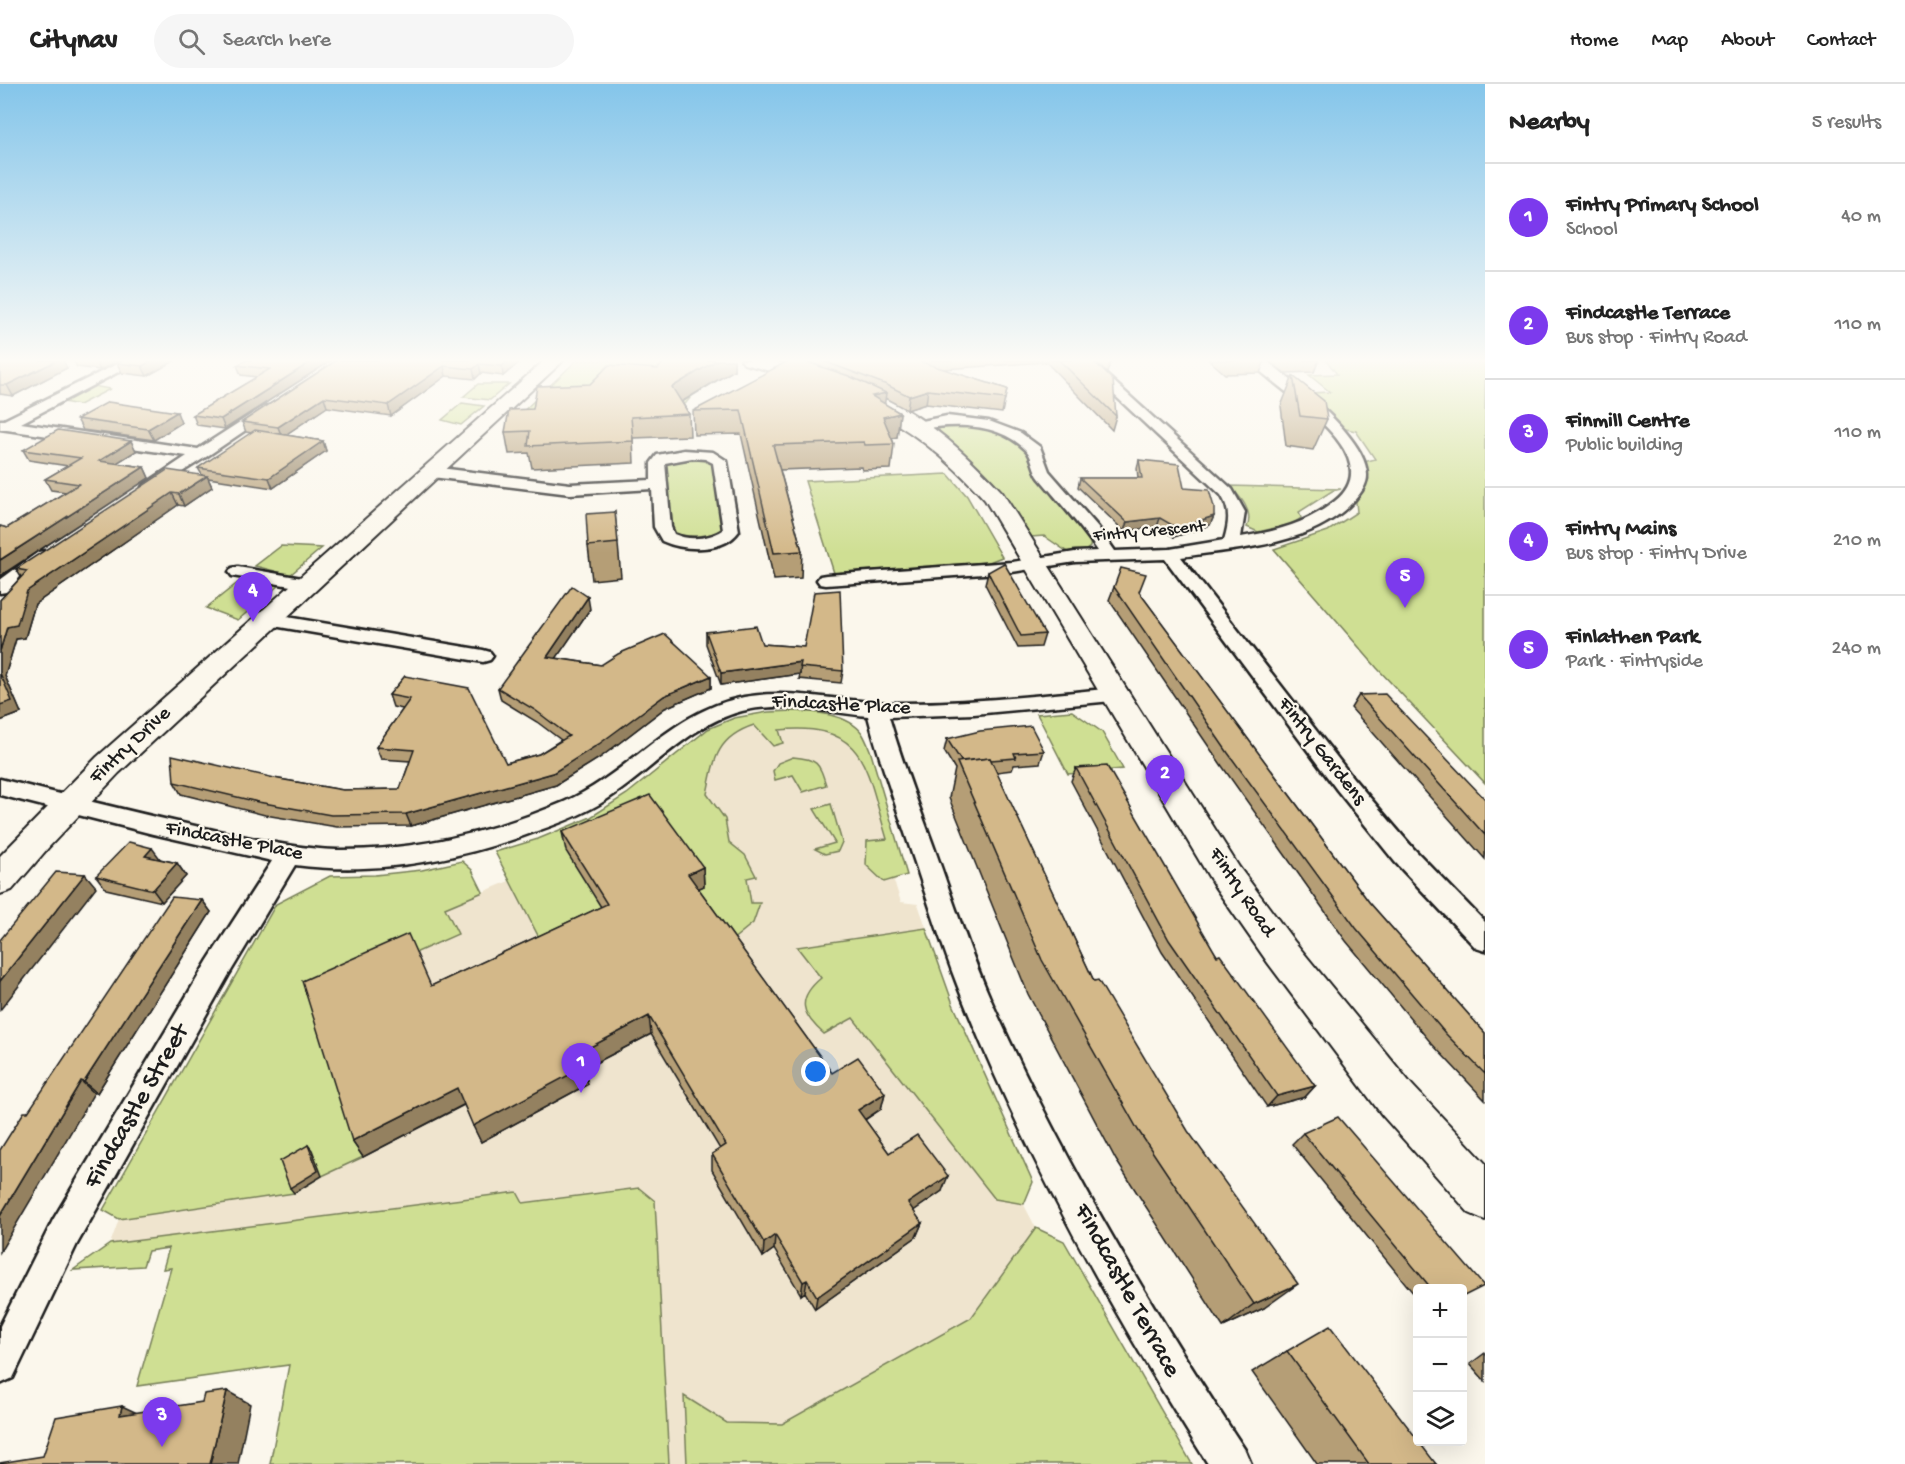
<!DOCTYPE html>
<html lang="en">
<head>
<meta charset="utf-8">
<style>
  :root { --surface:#fff; --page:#f6f6f6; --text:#222; --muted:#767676; --line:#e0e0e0; --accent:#7c3aed }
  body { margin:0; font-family:"Gochi Hand",sans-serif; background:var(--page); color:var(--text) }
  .controls { position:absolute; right:18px; bottom:18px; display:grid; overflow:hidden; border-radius:6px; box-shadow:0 6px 24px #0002 }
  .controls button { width:54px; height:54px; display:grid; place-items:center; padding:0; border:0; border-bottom:2px solid var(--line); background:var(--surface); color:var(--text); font:30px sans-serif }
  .you { position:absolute; left:816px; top:988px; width:21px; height:21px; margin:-15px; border:4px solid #fff; border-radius:50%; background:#1a73e8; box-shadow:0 0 0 9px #1a73e833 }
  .badge { display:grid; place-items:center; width:39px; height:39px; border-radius:50%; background:var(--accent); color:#fff; font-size:20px; font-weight:700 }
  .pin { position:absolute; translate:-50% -50px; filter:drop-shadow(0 2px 3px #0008) }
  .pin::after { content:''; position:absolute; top:32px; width:21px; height:18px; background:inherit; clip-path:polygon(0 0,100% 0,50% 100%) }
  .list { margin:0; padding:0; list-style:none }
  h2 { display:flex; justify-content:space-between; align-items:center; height:78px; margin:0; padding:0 24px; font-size:26px }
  h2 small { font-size:20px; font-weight:400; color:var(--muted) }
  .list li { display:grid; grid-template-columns:39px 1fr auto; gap:18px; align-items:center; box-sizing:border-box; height:108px; padding:0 24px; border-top:2px solid var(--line) }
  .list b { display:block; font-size:22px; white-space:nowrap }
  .list p { margin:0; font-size:20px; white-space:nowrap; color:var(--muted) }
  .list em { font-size:20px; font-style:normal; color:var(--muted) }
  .icon { flex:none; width:33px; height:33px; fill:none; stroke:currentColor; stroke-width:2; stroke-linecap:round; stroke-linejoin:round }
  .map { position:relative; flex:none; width:1485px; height:1380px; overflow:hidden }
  header { display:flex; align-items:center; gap:36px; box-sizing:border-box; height:84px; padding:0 30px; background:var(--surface); border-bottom:2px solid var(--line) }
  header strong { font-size:28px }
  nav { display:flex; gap:33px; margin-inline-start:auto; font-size:21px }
  .search { width:420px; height:54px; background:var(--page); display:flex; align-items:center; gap:15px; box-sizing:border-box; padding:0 21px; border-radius:33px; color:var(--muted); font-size:22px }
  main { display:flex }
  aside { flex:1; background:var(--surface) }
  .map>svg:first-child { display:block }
</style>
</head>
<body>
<header>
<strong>Citynav</strong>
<div class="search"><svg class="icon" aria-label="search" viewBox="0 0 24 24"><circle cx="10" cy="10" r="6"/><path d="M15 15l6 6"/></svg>Search here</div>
<nav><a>Home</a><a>Map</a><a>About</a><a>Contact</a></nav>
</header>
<main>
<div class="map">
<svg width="1485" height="1380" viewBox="0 0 1485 1380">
  <rect width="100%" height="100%" fill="#fbf7ec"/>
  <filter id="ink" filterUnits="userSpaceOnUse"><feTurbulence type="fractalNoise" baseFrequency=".0167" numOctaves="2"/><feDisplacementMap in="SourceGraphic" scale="12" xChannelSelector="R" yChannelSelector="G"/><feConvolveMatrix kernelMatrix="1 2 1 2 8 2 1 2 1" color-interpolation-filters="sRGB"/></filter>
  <g filter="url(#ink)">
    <path fill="#efe4ce" d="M795 627 817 628 840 634 861 647 870 666 907 791 894 797 901 818 918 820 953 920 1033 1098 1024 1121 1036 1144 1064 1157 839 1380H270L289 1281 137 1302 171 1184 163 1185 169 1164 148 1167 143 1182 73 1186 110 1160 119 1135 103 1126 276 820 330 792 375 791 422 786 462 777 472 786 483 808 509 797 495 768 538 755 591 733 627 710 670 674 734 634 768 628Z"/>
    <g fill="#cfdf93" stroke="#767e58" stroke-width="1.5">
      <path d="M577 276H709L719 278 674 334 517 333Z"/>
      <path d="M1326 276H1485V699L1377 584 1274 465 1328 447 1357 428 1356 418 1369 395 1364 378 1375 375 1356 347 1341 344 1309 309 1330 308 1309 291 1337 290Z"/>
      <path d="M478 300H509L490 316 463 313Z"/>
      <path d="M93 302 110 305 79 321 63 318Z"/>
      <path d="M462 319 484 322 461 341 442 336Z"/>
      <path d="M939 341 986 343 1011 353 1029 367 1036 391 1091 455 1090 463 1083 468 1069 469 1044 452 1031 453 999 405 964 368 939 350Z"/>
      <path d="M707 376 713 379 723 446C710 453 685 454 671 448L665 381 673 377Z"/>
      <path d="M948 390 967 412 1002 473 989 478 834 489 805 397Z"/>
      <path d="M1229 402 1341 405 1332 407 1299 428 1301 434 1292 440 1258 448 1247 443C1254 427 1240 412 1229 402Z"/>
      <path d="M281 462 322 464 290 491 255 482Z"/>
      <path d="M240 497 279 501 238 536 206 524Z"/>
      <path d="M795 627C816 628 848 630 862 649 865 654 868 661 870 666L907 791 884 798 866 781 867 757 887 755C866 687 868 637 779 646L783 659 773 662 754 641C717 653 714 675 707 710L725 735 729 758 745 771 756 792 747 794 751 819H760L753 839 726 861 689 809 704 801 611 839 547 869 495 768 538 755 591 733 627 710 708 645 734 634 768 628Z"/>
      <path d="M1072 627 1102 648 1123 685 1068 690 1037 630Z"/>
      <path d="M793 673C818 675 819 679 826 701L803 708 793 691 775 696 773 687 778 679Z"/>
      <path d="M831 720 842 758 838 767 825 770 815 765 835 759 814 725Z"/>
      <path d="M462 777 472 786 483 808 445 824 458 850 314 914 363 1073 322 1092 294 1109 119 1135 103 1126 276 820 330 792 375 791 422 786Z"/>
      <path d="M926 844 953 920 1033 1098 1024 1120 995 1115 853 934 824 950C801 930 796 915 821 894L797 863Z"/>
      <path d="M639 1104 655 1117 669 1380H270L289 1281 137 1302 171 1184 163 1185 169 1164 148 1167 143 1182 73 1186 110 1160 517 1108 523 1119Z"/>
      <path d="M1036 1144 1064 1157 1192 1380H687L684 1312 727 1339 782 1340 971 1234Z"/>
    </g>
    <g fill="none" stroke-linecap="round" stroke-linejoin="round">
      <g stroke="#1c1c1c" stroke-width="5">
        <g id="street">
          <path d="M125 276H141L21 339 198 365 263 323 268 322 275 326 206 373 150 408 142 403 145 400 187 372 0 345V336H4Z"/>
          <path d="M1077 276H1090L1232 405 1245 428 1241 453C1275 448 1308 439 1335 417 1394 370 1274 306 1249 276 1253 276 1259 275 1263 276 1273 279 1303 307 1313 315 1331 331 1368 366 1367 392 1367 399 1363 406 1358 412 1318 462 1239 464 1181 473L1353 694 1413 764 1485 838V867L1476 864 1395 778 1337 706 1165 475 1075 478 1012 488 826 501 820 500 817 496 820 492 826 491 1012 478 1075 468 1098 467C1081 442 1060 419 1040 395 1033 387 1033 373 1026 366 998 338 953 339 917 346L910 342 912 339 947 332 989 337 1021 349 1040 363 1049 387 1098 443 1115 467 1170 465 1224 456C1229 439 1231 427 1221 411Z"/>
          <path d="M684 366 713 368 727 377 739 447C724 469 684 467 662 457L654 443 652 405 570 410 432 393 424 388 432 383 570 400 651 396V379L657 371ZM692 374 705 375 713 379 723 446C709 455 689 457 674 450L671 443 665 379Z"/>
          <path d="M44 467 50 468 53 472 50 476 6 508 0 509V496L38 468Z"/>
          <path d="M238 483 308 495 314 496 317 500 314 504 308 505 232 492 229 488 232 484Z"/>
          <path d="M269 530 483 566 490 568 493 572 490 576 483 578 262 540 260 536 262 532Z"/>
          <path d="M1116 604 1123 606 1126 611 1123 616 974 630 889 633C902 678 919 722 935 766 954 819 971 872 994 923 1064 1078 1152 1225 1245 1366L1251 1380H1208C1113 1230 1023 1069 958 903 941 859 927 814 912 770 897 724 880 679 868 632 827 628 783 617 742 627 688 641 651 688 606 716 586 729 563 738 540 746 463 775 378 792 295 781L228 892 77 1160 13 1294 0 1300V1242L53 1136 208 876 272 777 153 750 0 711V695C68 712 136 729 204 744 248 753 292 765 337 766 414 767 493 748 564 718 629 690 671 627 744 613 792 604 841 618 889 619 965 620 1041 611 1116 604Z"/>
        </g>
      </g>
      <g stroke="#1c1c1c" stroke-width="4">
        <g id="secondary">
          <path d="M545 276H564L119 689 48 764 12 806 0 810V772L97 673Z"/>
          <path d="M741 276H769L824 291 827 295 824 299 818 300 744 280Z"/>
          <path d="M862 307C914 320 967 370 1002 408L1239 783 1294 857 1412 1001 1485 1079V1136L1469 1129 1382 1031 1268 879 1215 803 985 416C947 373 907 342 855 317L853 313 855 309Z"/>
        </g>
      </g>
      <use href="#street" fill="#fbf7ec" fill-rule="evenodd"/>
      <use href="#secondary" fill="#fbf7ec" fill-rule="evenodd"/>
    </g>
    <g fill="#b59e76" stroke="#1c1c1c" stroke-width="1.5">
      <path d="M0 276 67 284 13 312 0 310Z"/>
      <path d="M73 276H120L100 286 77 283Z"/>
      <path d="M123 276H176L147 292 122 289 117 279Z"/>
      <path d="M247 276H332L225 345 197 341 193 331 257 293 241 291 237 281Z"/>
      <path d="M337 276H522L503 292 481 289 475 295 446 292 391 332 327 323 285 351 323 357 326 367 273 404 208 394 212 403 184 422 178 421 35 520 25 554 16 555 5 592 21 629 0 637V516L21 493 16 485 202 391 198 384 252 349 246 348 242 338Z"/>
      <path d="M665 276H734V286L682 318 689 330 690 352 633 354 634 379 532 384 529 369 509 370 505 348 533 325 658 285Z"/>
      <path d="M812 276H1092L1116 332 1112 346 1046 278 943 285 1007 305 1002 329 926 320 907 326 885 314 884 320 900 329 897 353 892 354 894 360 891 385 862 386 861 383 780 386 802 467 801 494 774 496 741 350 694 351 693 327 812 280Z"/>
      <path d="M1093 276H1111L1107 289Z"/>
      <path d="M1209 276H1265L1260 289 1225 290Z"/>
      <path d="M1268 276H1319L1314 288 1285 289Z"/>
      <path d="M1293 292 1327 335 1313 366 1286 362 1281 322Z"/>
      <path d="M77 335 181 339 154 356 83 346Z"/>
      <path d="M131 357 136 367 116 379 144 383 149 394 0 492V442L7 444 66 408 51 406 45 395 68 382 29 376 23 366Z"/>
      <path d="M1139 376 1184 404 1214 432 1210 441 1174 453 1157 443 1124 447 1078 403 1080 394H1138L1137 384Z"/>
      <path d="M615 428 621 493 592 496 588 462Z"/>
      <path d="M988 488 1045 550 1041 563 1018 564 985 500Z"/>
      <path d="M1114 503 1139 508 1369 818 1485 949V1016L1432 960 1346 857 1222 682 1109 516Z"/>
      <path d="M590 525 556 574 601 581 711 592V604L665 624 601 673 556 701 411 742 337 743 265 731 181 710 174 698 279 695 343 706 400 705 410 677 381 675 376 663 403 625 393 623 389 611 405 592 506 679 539 670 561 656 537 638 501 616 498 604Z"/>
      <path d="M706 548 762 560 804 563 843 587 841 599 799 595 800 590 721 601 706 560Z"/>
      <path d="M1359 611 1485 715V775L1351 624Z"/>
      <path d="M947 655 1044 667 1040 679 1014 681 1012 686 996 688 1094 897 1264 1224 1223 1243 1116 1076 1028 910 949 714 955 685 944 667Z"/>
      <path d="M1076 684 1315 1002 1305 1013 1267 1023 1162 868 1071 697Z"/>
      <path d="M562 748 703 783 704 802 698 804 832 989 885 1009 881 1025 865 1036 889 1069 942 1107 913 1127 922 1139 916 1153 815 1225 805 1208 801 1211 774 1165 763 1173 712 1086V1070L720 1065 651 950 584 985 588 1000 481 1058 464 1021 363 1073 352 1057 431 902 601 823 566 767Z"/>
      <path d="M160 775 177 779 186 792 162 818 106 805 96 792Z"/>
      <path d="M202 816 211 828 97 1009H94L28 1028Z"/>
      <path d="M1303 1049 1462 1204H1418V1215L1292 1060Z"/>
      <path d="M1287 1267 1436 1380H1317L1252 1288Z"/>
      <path d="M1485 1269V1297L1470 1280Z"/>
    </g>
    <g fill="#948160" stroke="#1c1c1c" stroke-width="1.5">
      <path d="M58 276H63L67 284 13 312 7 301Z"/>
      <path d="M95 276H120L100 286Z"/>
      <path d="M153 276H176L147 292 142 282Z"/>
      <path d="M314 276H332L225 345 221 335Z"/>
      <path d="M509 276H522L503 292 502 282Z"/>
      <path d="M717 276H734V286L673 323 672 303Z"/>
      <path d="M479 280 481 289 475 295 473 285Z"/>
      <path d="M444 282 446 292 391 332 388 321Z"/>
      <path d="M928 306 926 320 907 326 909 312Z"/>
      <path d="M886 309 883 332 872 312Z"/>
      <path d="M324 313 327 323 282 353 278 343Z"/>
      <path d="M177 328 181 339 154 356 148 345Z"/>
      <path d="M900 329 897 353 880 357 883 333Z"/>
      <path d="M131 357 136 367 104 387 99 377Z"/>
      <path d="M323 357 326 367 273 404 269 394Z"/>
      <path d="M144 383 149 394 0 492V476Z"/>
      <path d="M207 392 212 403 184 422 179 410Z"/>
      <path d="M172 409 178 421 35 520 25 554 16 555 5 592 21 629 0 637V567L7 543 27 507Z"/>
      <path d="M1214 432 1210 441 1174 453 1177 444Z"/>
      <path d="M1160 434 1157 443 1124 447 1127 438Z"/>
      <path d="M588 513 590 525 549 585 547 573Z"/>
      <path d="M801 578 800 590 721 601V589Z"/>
      <path d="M711 592V604L665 624 601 673 556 701 411 742 406 730 553 689 664 612Z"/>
      <path d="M152 764 161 776 145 772Z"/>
      <path d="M177 779 186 792 162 818 153 806Z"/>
      <path d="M703 783 704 802 689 809 688 790Z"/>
      <path d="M85 790 96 803 0 926V897Z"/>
      <path d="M202 816 211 828 97 1009 84 998Z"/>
      <path d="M649 932 651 950 584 985 588 1000 481 1058 473 1042 577 970Z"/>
      <path d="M81 997 94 1009 0 1168V1132Z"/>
      <path d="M1315 1002 1305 1013 1267 1023 1277 1012Z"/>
      <path d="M457 1004 465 1020 363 1073 352 1057Z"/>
      <path d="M885 1009 881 1025 855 1042 858 1026Z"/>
      <path d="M308 1061 312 1066 322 1092 294 1109 290 1104Z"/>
      <path d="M948 1092 942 1107 903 1134 908 1119Z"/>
      <path d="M922 1139 916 1153 815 1225 817 1213Z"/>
      <path d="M775 1151 774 1165 763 1173 764 1159Z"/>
      <path d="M807 1196 805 1208 801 1211 803 1198Z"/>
      <path d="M1298 1200 1264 1224 1223 1243 1254 1220Z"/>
      <path d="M227 1307 250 1320 238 1380H210Z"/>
      <path d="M122 1322 150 1335 120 1331Z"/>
    </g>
    <g fill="#d3b889" stroke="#1c1c1c" stroke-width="1.5">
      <path d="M0 276H58L7 301H0Z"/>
      <path d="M123 276H153L142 282 117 279Z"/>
      <path d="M247 276H314L221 335 193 331 270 285 237 281Z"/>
      <path d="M337 276H509L502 282 479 280 473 285 444 282 388 321 324 313 278 343 242 338Z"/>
      <path d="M665 276H717L672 303 689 330 631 333 633 357 528 362 530 347 505 348 509 326 533 325 537 302 590 300 609 281 658 285Z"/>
      <path d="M790 276H801L849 292 886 309 872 312 900 329 883 333 894 360 865 361 864 358 773 361 802 467 774 469 741 326 693 327Z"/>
      <path d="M821 276H915L1007 305 1005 315 928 306 909 312 887 301Z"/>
      <path d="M1059 276H1092L1113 296 1116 332Z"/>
      <path d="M1293 292 1324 317 1327 335 1300 332Z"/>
      <path d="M108 318 177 328 148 345 77 335Z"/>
      <path d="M58 346 131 357 99 377 144 383 0 476V442L7 444 79 400 45 395 81 374 23 366Z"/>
      <path d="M255 346 323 357 269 394 198 384Z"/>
      <path d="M1139 376 1179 380 1184 404 1209 406 1214 423V432L1177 444 1160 434 1127 438 1080 394H1142Z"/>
      <path d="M167 386 207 392 179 410 172 409 27 507 17 541 7 543 0 567V516L27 487 16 485Z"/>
      <path d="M615 428 618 459 588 462 586 430Z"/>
      <path d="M1004 479 1045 550 1021 552 988 488Z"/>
      <path d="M1121 484 1146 490 1139 508 1369 818 1485 949V990L1445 949 1356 844 1228 669 1114 503Z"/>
      <path d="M572 502 588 513 547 573 601 581 618 570 665 550 711 592 664 612 599 660 553 689 406 730 331 731 258 718 174 698 172 671 279 695 343 706 400 705 414 666 376 663 410 615 389 611 405 592 469 604 506 679 539 670 569 652 535 626 498 604Z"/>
      <path d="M840 506 843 587 800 583 801 578 721 589 706 548 756 542 762 560 804 563 814 508Z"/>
      <path d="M0 589 12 617 0 621Z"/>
      <path d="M1385 610 1485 715V751L1359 611Z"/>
      <path d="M1031 642 1044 667 1014 669 1016 674 991 676 990 674 961 677 947 655 980 647Z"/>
      <path d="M990 674 1094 897 1098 896 1188 1047 1298 1200 1254 1220 1138 1046 1042 876 957 678Z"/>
      <path d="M1107 682 1217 872 1220 871 1315 1002 1277 1012 1169 856 1076 684Z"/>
      <path d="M650 711 703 783 688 790 832 989 858 973 885 1009 858 1026 889 1069 917 1051 948 1092 908 1119 922 1139 817 1213 807 1196 803 1198 775 1151 764 1159 712 1070 726 1061 649 932 577 970 584 983 473 1042 457 1004 352 1057 302 897 408 850 431 902 607 820 562 748Z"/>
      <path d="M129 758 152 764 145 772 177 779 153 806 96 792Z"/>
      <path d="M56 788 85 790 0 897V856Z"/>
      <path d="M172 813 202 816 84 998 81 997 0 1132V1066L24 1028H28Z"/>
      <path d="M1338 1033 1484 1202 1462 1213V1204H1431L1303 1049Z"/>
      <path d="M308 1061 318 1087 290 1104 280 1077Z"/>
      <path d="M1330 1242 1418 1356V1358H1419L1436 1380H1369L1287 1267Z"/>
      <path d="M227 1307 210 1380H0V1379L43 1372 56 1333 122 1322 120 1331 202 1318 204 1310Z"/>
    </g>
  </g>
  <linearGradient id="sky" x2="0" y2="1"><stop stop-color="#84c5ea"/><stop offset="0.59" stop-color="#fdfbf6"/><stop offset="1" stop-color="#fdfbf6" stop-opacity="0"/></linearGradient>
  <rect width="1485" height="469" fill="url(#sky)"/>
  <g text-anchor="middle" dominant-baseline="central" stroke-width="4.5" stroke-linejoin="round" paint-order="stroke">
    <g font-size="18" fill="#1c1c1c" stroke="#fbf7ec">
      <text transform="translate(1149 448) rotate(-5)">Fintry Crescent</text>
    </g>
    <g font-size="21" fill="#1c1c1c" stroke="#fbf7ec">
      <text transform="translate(841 622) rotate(3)">Findcastle Place</text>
      <text transform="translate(131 662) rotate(-43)">Fintry Drive</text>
      <text transform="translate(1321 668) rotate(52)">Fintry Gardens</text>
      <text transform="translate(234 758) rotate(11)">Findcastle Place</text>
      <text transform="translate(1241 809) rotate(56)">Fintry Road</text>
    </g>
    <g font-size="26" fill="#1c1c1c" stroke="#fbf7ec">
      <text transform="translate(138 1023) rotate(-60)">Findcastle Street</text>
      <text transform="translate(1126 1207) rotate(61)">Findcastle Terrace</text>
    </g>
  </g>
</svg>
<div class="controls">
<button>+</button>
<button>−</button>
<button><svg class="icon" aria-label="layers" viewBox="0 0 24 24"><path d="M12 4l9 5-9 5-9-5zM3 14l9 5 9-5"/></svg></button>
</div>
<div class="you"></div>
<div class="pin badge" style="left:581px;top:1009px">1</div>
<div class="pin badge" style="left:1165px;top:721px">2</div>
<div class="pin badge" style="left:162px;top:1363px">3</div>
<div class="pin badge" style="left:253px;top:538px">4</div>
<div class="pin badge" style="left:1405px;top:524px">5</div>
</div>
<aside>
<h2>Nearby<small>5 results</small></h2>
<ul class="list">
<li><span class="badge">1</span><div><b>Fintry Primary School</b><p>School</p></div><em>40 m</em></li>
<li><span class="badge">2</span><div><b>Findcastle Terrace</b><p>Bus stop · Fintry Road</p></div><em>110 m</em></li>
<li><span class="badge">3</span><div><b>Finmill Centre</b><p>Public building</p></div><em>110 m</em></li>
<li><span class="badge">4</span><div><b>Fintry Mains</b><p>Bus stop · Fintry Drive</p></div><em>210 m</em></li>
<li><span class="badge">5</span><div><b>Finlathen Park</b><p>Park · Fintryside</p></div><em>240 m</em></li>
</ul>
</aside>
</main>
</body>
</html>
